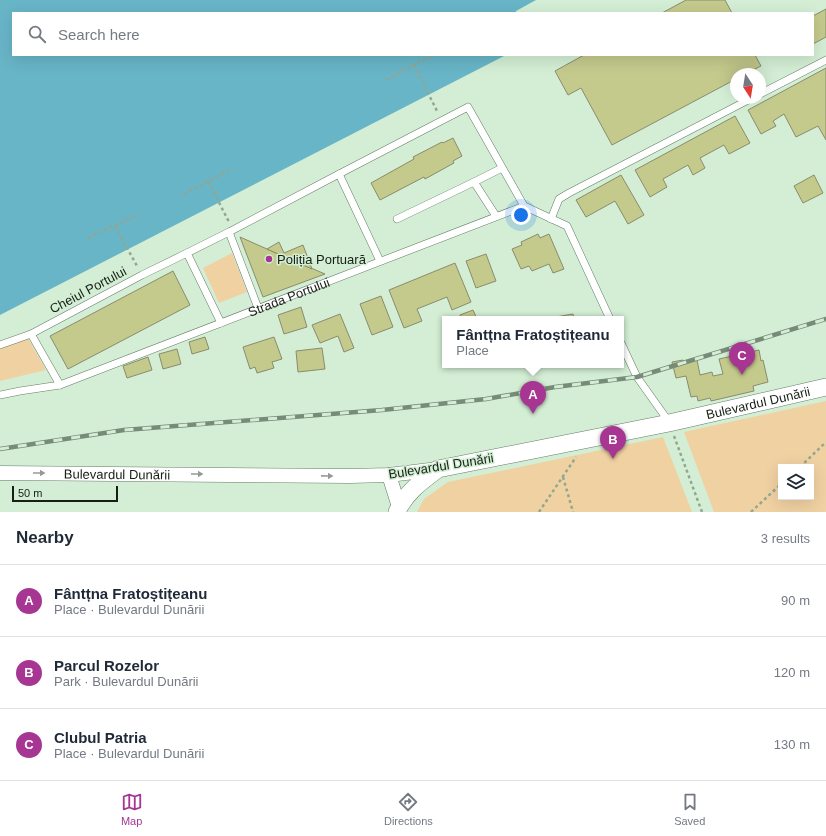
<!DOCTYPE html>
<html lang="en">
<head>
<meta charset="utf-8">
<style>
  :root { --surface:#fff; --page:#f2f2f3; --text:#1f2937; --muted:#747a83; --line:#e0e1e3; --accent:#a63692 }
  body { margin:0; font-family:Arial,sans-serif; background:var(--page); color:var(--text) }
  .controls { position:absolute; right:12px; bottom:12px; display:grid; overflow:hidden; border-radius:0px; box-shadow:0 4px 16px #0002 }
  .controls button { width:36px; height:36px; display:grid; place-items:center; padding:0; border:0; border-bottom:1px solid var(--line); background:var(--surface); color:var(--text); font:20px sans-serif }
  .compass { position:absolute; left:730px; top:68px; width:36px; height:36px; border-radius:50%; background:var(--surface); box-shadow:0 4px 16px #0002; rotate:168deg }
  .scale { position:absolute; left:12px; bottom:10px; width:106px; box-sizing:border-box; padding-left:4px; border:2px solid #161f16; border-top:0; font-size:11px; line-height:14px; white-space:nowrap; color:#161f16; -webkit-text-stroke:3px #d3eed4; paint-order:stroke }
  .you { position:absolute; left:521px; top:215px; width:14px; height:14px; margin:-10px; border:3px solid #fff; border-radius:50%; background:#1a73e8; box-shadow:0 0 0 6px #1a73e833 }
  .badge { display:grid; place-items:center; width:26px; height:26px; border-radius:50%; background:var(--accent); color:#fff; font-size:13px; font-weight:700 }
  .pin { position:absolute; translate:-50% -33px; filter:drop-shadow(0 1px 2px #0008) }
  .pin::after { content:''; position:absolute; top:21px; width:14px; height:12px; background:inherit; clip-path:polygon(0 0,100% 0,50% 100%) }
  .popup { position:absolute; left:442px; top:316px; width:182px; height:52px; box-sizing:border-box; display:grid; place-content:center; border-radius:0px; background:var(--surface); filter:drop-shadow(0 1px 3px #0005); font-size:13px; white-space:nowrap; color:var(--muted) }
  .popup b { font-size:15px; color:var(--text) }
  .popup::after { content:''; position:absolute; left:50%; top:100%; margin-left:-8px; border:8px solid transparent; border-top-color:var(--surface) }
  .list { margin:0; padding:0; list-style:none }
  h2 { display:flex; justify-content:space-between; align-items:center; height:52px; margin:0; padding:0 16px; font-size:17px }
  h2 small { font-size:13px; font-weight:400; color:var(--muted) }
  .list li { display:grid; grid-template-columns:26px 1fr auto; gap:12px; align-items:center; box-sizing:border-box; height:72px; padding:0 16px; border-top:1px solid var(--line) }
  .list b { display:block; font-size:15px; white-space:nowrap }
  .list p { margin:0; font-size:13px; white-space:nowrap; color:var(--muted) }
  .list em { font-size:13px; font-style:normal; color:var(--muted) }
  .icon { flex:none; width:22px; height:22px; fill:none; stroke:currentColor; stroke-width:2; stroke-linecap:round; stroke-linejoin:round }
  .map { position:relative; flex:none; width:826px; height:512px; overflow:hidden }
  .search { position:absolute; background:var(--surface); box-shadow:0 4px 16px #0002; left:12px; right:12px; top:12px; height:44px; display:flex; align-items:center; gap:10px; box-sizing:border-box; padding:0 14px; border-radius:0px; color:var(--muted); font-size:15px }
  .sheet { height:268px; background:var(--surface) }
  nav { display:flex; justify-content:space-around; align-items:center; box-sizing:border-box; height:56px; border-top:1px solid var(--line); background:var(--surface); font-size:11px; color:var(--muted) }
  nav a { display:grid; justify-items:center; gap:2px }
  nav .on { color:var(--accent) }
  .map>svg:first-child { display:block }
</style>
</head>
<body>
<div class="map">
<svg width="826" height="512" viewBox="0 0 826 512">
  <rect width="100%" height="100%" fill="#d3eed4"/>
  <g fill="#f0d1a2" fill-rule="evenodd">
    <path d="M232 253 247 292 219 303 203 268Z"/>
    <path d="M25 333 46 370 0 381V341Z"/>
    <path d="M826 401V512H714L684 432ZM781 467H811V497H781Z"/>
    <path d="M663 437 692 512H417L424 499 448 482Z"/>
  </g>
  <path fill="#68b5c7" d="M0 0H536L516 11V13H13V55H506L0 315Z"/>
  <g fill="#c4c98c" stroke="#898c6e">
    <path d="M686 0H725L732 13H662Z"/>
    <path d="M826 9V37L813 44V16Z"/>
    <path d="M584 55H755L761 66 745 74H736V79L612 145 581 88 568 95 555 71Z"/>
    <path d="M826 68V140L818 126 796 137 784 114 773 121 776 126 761 134 748 110Z"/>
    <path d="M735 116 750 143 729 154 724 145 700 158 705 168 693 175 688 165 663 179 667 187 650 197 635 170Z"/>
    <path d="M453 138 462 156 453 161 454 163 425 179 424 177 380 200 371 183 414 159 413 157 442 142 443 143Z"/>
    <path d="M621 175 644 215 628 224 615 201 586 217 576 200Z"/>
    <path d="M814 175 823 193 803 203 794 186Z"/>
    <path d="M538 234 540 238 549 234 564 269 553 273 549 264 532 271 529 266 521 269 512 249 522 245 521 242Z"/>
    <path d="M240 237 267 249 325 274 263 297Z"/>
    <path d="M279 242 284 253 303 245 312 269 267 249Z"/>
    <path d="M486 254 496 281 476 288 466 261Z"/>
    <path d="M455 263 471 302 452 310 447 297 417 309 422 321 404 328 389 290Z"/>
    <path d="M173 271 190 305 68 369 50 336Z"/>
    <path d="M381 296 393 327 372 335 360 304Z"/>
    <path d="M301 307 307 327 284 334 278 315Z"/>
    <path d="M473 310 477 319H461L460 315Z"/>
    <path d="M340 314 354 348 344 352 338 336 320 343 312 325Z"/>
    <path d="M573 314 574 319H544Z"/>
    <path d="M205 337 209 349 192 354 189 342Z"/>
    <path d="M274 337 282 359 272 362 274 368 257 373 255 367 250 369 243 347Z"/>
    <path d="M322 348 325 369 298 372 296 351Z"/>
    <path d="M177 349 181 364 163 369 159 354Z"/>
    <path d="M759 350 761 361 763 360 768 382 753 386 754 391 711 401 710 398 698 401 697 396 691 397 686 376 676 378 672 362 683 360 684 363 697 360 700 375 712 372 713 376 723 374 719 359Z"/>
    <path d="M148 357 152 370 127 378 123 366Z"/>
  </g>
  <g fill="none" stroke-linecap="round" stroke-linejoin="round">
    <g stroke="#657d66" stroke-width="8">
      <g id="service">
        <path d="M760 94 826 60"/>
        <path d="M474 182 502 168"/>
        <path d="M397 219 474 182 496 216"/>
        <path d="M551 219 559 199 569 193 752 98"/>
        <path d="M229 232 339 174"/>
        <path d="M380 261 339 174 468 107 524 206"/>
        <path d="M221 323 187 253 229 232 258 308"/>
        <path d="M31 334 60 385"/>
        <path d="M621 343 637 377 669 422"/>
        <path d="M0 345 31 334 142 275 187 253"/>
        <path id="s1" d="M0 395 20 391 60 385 524 206 567 226 610 319"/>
      </g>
    </g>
    <g stroke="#657d66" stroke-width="15">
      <g id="minor">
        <path id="s2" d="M0 473 350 476 389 475 438 469"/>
        <path d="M389 475 399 507"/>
      </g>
    </g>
    <g stroke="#657d66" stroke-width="18">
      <g id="tertiary">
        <path id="s3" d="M397 512C405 493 422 481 438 469L669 423 826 387"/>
      </g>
    </g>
    <g stroke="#92a692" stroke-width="2.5" stroke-dasharray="3 3" stroke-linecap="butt">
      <path d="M414 65 438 113"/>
      <path d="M386 80 433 55"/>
      <path d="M208 181 229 222"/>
      <path d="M184 194 231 169"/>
      <path d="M115 226 137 266"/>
      <path d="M88 238 138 215"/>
      <path d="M674 436 702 512"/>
      <path d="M800 467 826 442"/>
      <path d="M563 477 573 512"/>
      <path d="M539 512 576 457"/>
      <path d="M751 512 781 484"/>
    </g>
    <use href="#service" stroke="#fff" stroke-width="7"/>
    <use href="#minor" stroke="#fff" stroke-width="14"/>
    <use href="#tertiary" stroke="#fff" stroke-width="17"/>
    <g stroke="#788a78" stroke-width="4.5">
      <path id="rail" d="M0 449 124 430 382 410 486 399 555 387 637 377 826 319"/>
    </g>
    <use href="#rail" stroke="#d3eed4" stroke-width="3" stroke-dasharray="9" stroke-linecap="butt"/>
  </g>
  <defs><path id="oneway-solid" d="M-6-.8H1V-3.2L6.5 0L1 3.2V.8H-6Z"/></defs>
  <g fill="#969a96">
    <use href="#oneway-solid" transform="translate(39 473)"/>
    <use href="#oneway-solid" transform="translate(197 474)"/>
    <use href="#oneway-solid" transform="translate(327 476) rotate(1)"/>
  </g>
  <circle fill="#a63692" stroke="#d3eed4" stroke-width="1.5" cx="269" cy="259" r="4"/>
  <g text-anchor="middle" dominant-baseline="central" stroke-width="3" stroke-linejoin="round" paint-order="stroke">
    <g font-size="13" fill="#161f16" stroke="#d3eed4" text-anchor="start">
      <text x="277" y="259">Poliția Portuară</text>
    </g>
    <g font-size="13" fill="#161f16" stroke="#d3eed4">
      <text transform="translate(88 290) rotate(-28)">Cheiul Portului</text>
      <text stroke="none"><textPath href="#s1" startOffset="306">Strada Portului</textPath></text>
      <text stroke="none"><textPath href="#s3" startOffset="387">Bulevardul Dunării</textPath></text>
      <text transform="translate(441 466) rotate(-9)">Bulevardul Dunării</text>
      <text stroke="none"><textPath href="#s2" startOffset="117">Bulevardul Dunării</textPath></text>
    </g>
  </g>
</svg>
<div class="controls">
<button><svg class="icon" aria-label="layers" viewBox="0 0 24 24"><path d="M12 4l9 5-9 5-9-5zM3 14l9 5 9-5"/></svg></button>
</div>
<svg class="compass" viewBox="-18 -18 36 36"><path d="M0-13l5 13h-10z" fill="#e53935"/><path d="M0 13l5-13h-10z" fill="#747a83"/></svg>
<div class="scale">50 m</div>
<div class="you"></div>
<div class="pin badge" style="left:533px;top:414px">A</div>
<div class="popup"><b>Fântțna Fratoștițeanu</b>Place</div>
<div class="pin badge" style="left:613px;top:459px">B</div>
<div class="pin badge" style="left:742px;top:375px">C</div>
<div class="search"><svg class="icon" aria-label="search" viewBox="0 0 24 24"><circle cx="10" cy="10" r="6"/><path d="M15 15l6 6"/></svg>Search here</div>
</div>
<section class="sheet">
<h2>Nearby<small>3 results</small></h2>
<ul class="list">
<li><span class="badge">A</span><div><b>Fântțna Fratoștițeanu</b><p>Place · Bulevardul Dunării</p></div><em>90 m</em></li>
<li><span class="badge">B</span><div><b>Parcul Rozelor</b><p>Park · Bulevardul Dunării</p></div><em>120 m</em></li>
<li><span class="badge">C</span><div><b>Clubul Patria</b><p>Place · Bulevardul Dunării</p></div><em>130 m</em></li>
</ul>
</section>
<nav>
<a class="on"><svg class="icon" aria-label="map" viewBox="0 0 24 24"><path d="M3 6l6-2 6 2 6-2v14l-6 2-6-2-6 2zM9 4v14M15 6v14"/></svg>Map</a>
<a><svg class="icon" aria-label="directions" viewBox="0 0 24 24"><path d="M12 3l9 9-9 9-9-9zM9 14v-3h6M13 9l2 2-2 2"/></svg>Directions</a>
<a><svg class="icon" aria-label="saved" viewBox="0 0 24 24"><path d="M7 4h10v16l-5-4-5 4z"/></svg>Saved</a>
</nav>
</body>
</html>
